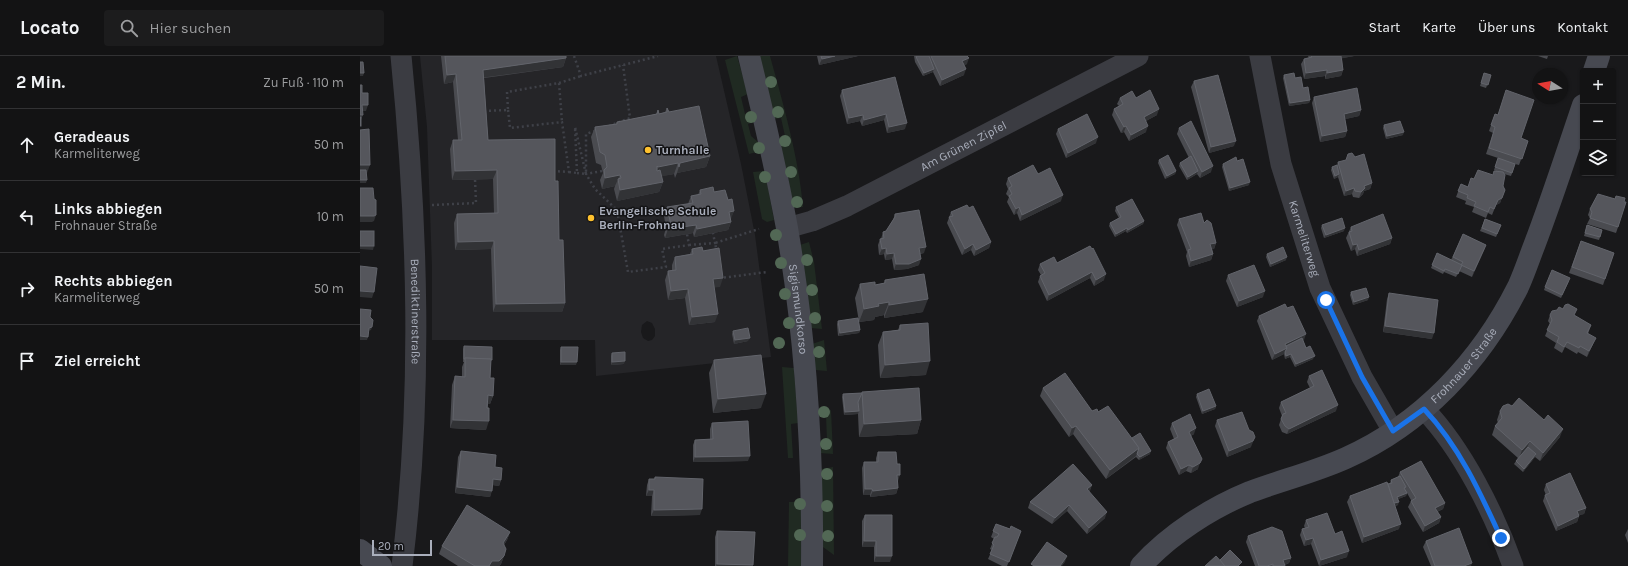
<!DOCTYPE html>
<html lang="de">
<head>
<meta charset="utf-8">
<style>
  :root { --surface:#131314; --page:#1c1c1d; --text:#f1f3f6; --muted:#9d9ea0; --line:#323234 }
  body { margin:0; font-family:Karla,sans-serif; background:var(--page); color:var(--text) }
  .controls { position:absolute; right:12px; top:12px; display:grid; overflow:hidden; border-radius:4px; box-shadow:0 1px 3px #0004 }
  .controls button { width:36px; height:36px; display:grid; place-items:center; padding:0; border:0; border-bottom:1px solid var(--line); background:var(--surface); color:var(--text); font:20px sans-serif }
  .compass { position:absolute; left:1172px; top:12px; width:36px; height:36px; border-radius:50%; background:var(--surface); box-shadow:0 1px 3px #0004; rotate:281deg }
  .scale { position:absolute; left:12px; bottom:10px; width:60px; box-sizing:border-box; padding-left:4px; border:2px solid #aaafbc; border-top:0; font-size:11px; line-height:14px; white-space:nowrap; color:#aaafbc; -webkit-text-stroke:3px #141416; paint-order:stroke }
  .stop { position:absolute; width:12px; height:12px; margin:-9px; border:3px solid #1a73e8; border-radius:50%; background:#fff }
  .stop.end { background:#1a73e8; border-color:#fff; box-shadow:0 1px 4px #0008 }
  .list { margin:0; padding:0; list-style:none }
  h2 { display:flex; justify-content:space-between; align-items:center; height:52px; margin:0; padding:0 16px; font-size:17px }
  h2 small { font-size:13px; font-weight:400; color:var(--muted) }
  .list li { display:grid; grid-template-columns:26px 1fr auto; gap:12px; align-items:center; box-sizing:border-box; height:72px; padding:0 16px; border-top:1px solid var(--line) }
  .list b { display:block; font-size:15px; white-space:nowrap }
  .list p { margin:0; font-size:13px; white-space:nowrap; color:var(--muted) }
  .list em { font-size:13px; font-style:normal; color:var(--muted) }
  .icon { flex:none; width:22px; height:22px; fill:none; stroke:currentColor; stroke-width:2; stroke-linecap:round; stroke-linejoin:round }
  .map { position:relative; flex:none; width:1268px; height:510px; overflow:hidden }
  header { display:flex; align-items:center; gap:24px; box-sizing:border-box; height:56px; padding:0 20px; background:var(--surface); border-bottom:1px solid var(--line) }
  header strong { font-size:19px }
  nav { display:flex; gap:22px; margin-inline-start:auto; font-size:14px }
  .search { width:280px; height:36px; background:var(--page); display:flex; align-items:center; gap:10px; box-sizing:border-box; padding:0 14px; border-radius:4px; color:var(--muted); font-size:15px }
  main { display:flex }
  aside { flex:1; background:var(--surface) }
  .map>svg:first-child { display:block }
</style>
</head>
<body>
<header>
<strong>Locato</strong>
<div class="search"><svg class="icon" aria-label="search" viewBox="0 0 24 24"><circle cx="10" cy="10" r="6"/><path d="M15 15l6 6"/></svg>Hier suchen</div>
<nav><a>Start</a><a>Karte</a><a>Über uns</a><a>Kontakt</a></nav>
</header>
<main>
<aside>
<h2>2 Min.<small>Zu Fuß · 110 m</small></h2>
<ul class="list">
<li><svg class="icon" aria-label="ahead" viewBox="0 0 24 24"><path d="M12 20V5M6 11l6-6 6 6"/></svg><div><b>Geradeaus</b><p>Karmeliterweg</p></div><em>50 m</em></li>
<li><svg class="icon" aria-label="left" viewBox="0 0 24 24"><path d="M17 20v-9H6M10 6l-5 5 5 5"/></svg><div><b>Links abbiegen</b><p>Frohnauer Straße</p></div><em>10 m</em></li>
<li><svg class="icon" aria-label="right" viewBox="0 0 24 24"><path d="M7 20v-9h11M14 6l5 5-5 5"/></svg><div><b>Rechts abbiegen</b><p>Karmeliterweg</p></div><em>50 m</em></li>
<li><svg class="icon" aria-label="arrive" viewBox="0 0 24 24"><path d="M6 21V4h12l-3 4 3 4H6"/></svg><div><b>Ziel erreicht</b></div></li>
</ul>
</aside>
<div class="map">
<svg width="1268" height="510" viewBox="0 0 1268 510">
  <rect width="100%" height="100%" fill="#19191b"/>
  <path fill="#252528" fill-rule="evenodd" d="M60 0H356L381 108 395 179 411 301 236 320 235 284H72V211L67 71ZM287 265 292 267 295 273V280L292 284 288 285 283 282 281 276 282 269Z"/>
  <g fill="#202a22">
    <path d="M377 0 388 38 381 41 385 58 392 56 394 66 388 68 391 80 398 86 401 95 389 98 365 4Z"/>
    <path d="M398 0H410C423 47 439 103 443 151L434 152 419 83 425 80 421 62 414 63Z"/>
    <path d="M405 115 414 164 407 166 402 163 393 116Z"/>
    <path d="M449 186 454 206 462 273 451 272 440 189Z"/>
    <path d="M464 284 467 315 455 314 452 288Z"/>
    <path d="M422 311 434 312 438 367 431 368 433 402H428Z"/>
    <path d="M471 354 473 398 460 397V386L467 385 466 360 459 361 458 356Z"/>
    <path d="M473 411 474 499 463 491 461 413Z"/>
    <path d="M429 446H442L441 510H428Z"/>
  </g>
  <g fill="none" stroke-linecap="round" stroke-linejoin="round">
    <g stroke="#3f4148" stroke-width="2.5" stroke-dasharray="2 3" stroke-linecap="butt">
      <path d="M214 0 221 20 298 0"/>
      <path d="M199 27 221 20"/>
      <path d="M148 54 150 72 202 66 209 116 193 115"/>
      <path d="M124 55 148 54 147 36 199 27 202 66"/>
      <path d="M249 70 270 62 263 9"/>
      <path d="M242 115 226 118 235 133 257 154 268 216 306 211 302 193 329 189 327 178"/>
      <path d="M209 116 217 117 215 71 226 118V78L235 75"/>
      <path d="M217 117 226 118"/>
      <path d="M72 149 116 147 115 123"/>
      <path d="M329 189 355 187 353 177"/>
      <path d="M357 196 355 187 399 173"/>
      <path d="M361 220V222L407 216"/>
    </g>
    <g stroke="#3b3c42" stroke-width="21">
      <path id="s1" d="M41 0C58 170 63 340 42 510"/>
      <path id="s2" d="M900 0 921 108 960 232 1002 321 1033 375"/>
      <path id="s3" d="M427 172 452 165 487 150 778 0"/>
      <path d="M1064 353C1103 394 1134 457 1153 510"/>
    </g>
    <g stroke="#474951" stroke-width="22">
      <path id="s4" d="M389 0C403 57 416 114 427 172 446 283 453 397 452 510"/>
      <path d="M1234 15 1239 0"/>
      <path d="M0 494 21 510"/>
      <path id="s5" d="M781 510C810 478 851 452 890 436 922 424 955 416 986 402 1062 368 1121 305 1158 231 1164 218 1169 203 1174 190 1192 143 1207 96 1223 49"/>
    </g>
  </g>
  <g fill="#526855">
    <circle cx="411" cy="26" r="6"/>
    <circle cx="418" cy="56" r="6"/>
    <circle cx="391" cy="61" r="6"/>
    <circle cx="425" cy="85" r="6"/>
    <circle cx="399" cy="92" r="6"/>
    <circle cx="431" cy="116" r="6"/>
    <circle cx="405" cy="121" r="6"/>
    <circle cx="437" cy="146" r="6"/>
    <circle cx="416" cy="179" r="6"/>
    <circle cx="447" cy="204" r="6"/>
    <circle cx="421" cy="207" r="6"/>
    <circle cx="452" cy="234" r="6"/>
    <circle cx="425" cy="238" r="6"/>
    <circle cx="455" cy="262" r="6"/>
    <circle cx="429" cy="267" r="6"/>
    <circle cx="419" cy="287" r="6"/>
    <circle cx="459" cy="296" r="6"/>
    <circle cx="464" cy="356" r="6"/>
    <circle cx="466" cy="388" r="6"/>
    <circle cx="467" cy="418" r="6"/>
    <circle cx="440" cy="448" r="6"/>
    <circle cx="467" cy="450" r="6"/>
    <circle cx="440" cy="479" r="6"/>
    <circle cx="468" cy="480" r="6"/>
  </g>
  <g fill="#4a4b50">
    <path d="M81 0H206V2L203 11 124 22 128 84 195 125 199 184 205 247 202 256H133L131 193 95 194 94 167 97 158 134 157 133 123 92 124 90 93 93 84H98L93 26 84 28Z"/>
    <path d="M457 0H498L459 9Z"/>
    <path d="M554 0H607V8L604 9V19L580 30 573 16 563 20 555 6Z"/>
    <path d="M948 0H994L982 2 983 14 981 20 965 23V20L944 23 941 8 944 3 949 2Z"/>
    <path d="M1178 0H1188L1187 3Z"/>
    <path d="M1124 17 1131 19 1126 32 1120 30Z"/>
    <path d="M924 19 935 22 943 32 950 44 949 47 929 50 923 22Z"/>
    <path d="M535 21 545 73 527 77 524 64 502 70 500 65 487 68 480 40 482 34Z"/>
    <path d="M834 25 874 90 849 97 831 31Z"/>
    <path d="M954 41 1001 54 999 60 985 63 987 75 985 81 960 86 952 47Z"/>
    <path d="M760 42 797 59 786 65V76L769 85 764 76 761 77 752 59 754 53 759 50 757 48Z"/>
    <path d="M307 52 309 56 350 100 346 111 317 117 315 122 314 118 301 120 303 126 299 136 257 145 254 133 255 130 242 133 240 124 243 117 241 109 236 107 231 81 235 71 256 68 257 66 296 58 298 54 299 58 305 56Z"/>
    <path d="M1135 58 1161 82 1168 85 1159 109 1155 108 1151 120 1144 118 1143 130 1145 134 1140 147 1136 149 1132 159 1128 157 1126 162 1112 156 1114 151 1105 148 1106 145 1096 141 1101 128 1108 131 1114 123 1133 119 1136 115 1134 114 1138 102 1126 98 1133 77 1129 75Z"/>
    <path d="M1024 69 1043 79 1026 83 1023 72Z"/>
    <path d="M819 72 851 116 840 122 837 118 827 124 819 110 820 107 829 102 817 78Z"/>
    <path d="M698 73 736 87 706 102 696 78Z"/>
    <path d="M799 104 816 115 815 118 805 123 798 107Z"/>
    <path d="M877 105 889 129 869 135 862 111 863 108Z"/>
    <path d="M978 106 1012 127 1010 133 1004 135 1003 138 999 142 993 141 992 138 984 140 978 121 974 123 971 114 972 111 977 109Z"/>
    <path d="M678 118 701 145 660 165 657 157 654 159 647 146 649 141 646 138 648 133 646 128 648 122Z"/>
    <path d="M340 134 354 136 368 144 374 155 370 163 371 166 368 174 334 181 333 177 305 182 304 179 306 172 304 160 307 151 328 148 331 140 338 139Z"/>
    <path d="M1264 146 1258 171 1256 177 1227 168 1230 162 1228 159 1230 153Z"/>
    <path d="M756 151 784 165 783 168 767 177 766 175 755 181 749 170 750 167 759 162 755 155Z"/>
    <path d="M591 156 631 186 629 192 614 200 611 194 602 199 587 167Z"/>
    <path d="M535 158 564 197 560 198 559 209 547 213 534 214 532 203 525 204 524 198 519 199 518 189 520 183H521L523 176 526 175 533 164Z"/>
    <path d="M819 163 844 167 856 187 854 193H852L853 198 851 204 829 211 826 200 827 196 817 169Z"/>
    <path d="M1125 163 1141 169 1136 181 1120 175Z"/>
    <path d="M962 169 984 175 964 182 961 172Z"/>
    <path d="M1227 169 1242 174 1239 184 1224 180Z"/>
    <path d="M991 171 1032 182 1030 188 997 200 995 193 991 195 986 182Z"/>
    <path d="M1103 178 1126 189 1112 221 1099 215 1096 221 1084 216 1083 218 1071 212 1077 197 1091 204Z"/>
    <path d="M1221 185 1254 197 1243 229 1209 217Z"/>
    <path d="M730 190 744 224 734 230 730 222 687 245 678 226 680 220 681 219 678 214 680 208 697 207Z"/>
    <path d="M332 193 343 195 360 231H354L355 266 329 269 325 242 308 244 305 224 308 215 312 214V209L315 201 330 198Z"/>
    <path d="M907 198 926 204 910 211 906 201Z"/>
    <path d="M868 219 903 241 877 251 866 225Z"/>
    <path d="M525 224 563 256 524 262V259L515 261 514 264 499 266 495 242 500 228 515 229 524 227Z"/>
    <path d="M1209 225 1201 242 1184 234 1185 231Z"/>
    <path d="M991 236 1008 244 993 249 990 239Z"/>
    <path d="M1029 237 1072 283 1023 276 1027 243Z"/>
    <path d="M1190 259 1214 260 1231 269 1228 278 1233 288 1227 301 1218 296 1217 298 1205 291 1202 297 1194 292 1196 287 1185 280 1190 268 1188 265Z"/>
    <path d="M899 260 944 284H943L946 292 953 303 935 311 930 301 925 303 924 298 912 304 897 265Z"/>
    <path d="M478 265 500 274 499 277 478 280 477 268Z"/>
    <path d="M540 269 566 319 520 322 518 289 523 276 538 274Z"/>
    <path d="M373 275 388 285 374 288 372 278Z"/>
    <path d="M104 290 131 307 130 322 133 340 130 348H128L126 374 90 372 92 329 95 320 102 321V311L104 306H103V293Z"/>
    <path d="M201 291 216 309H200V294Z"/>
    <path d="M252 297 264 308 251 309V300Z"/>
    <path d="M354 304 401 352 353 357 349 317Z"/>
    <path d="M949 320 976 355 927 378 922 376 919 369 922 360 919 352 921 346 950 332 947 326Z"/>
    <path d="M683 332 732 355 738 356 772 382 790 398 779 404 776 401 746 423 713 378 709 381 680 340Z"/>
    <path d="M502 336 561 364 557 378 499 381 498 358 484 359 482 341 483 338 502 337Z"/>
    <path d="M837 338 856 350 855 353 842 358 836 341Z"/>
    <path d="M1140 355 1200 381 1180 405 1175 401 1163 416 1154 408 1158 402 1132 379 1135 370 1138 367 1137 364Z"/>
    <path d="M857 364 891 391 867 401 855 370Z"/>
    <path d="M352 367 388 405 333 406V389L335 384 350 383V373Z"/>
    <path d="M812 367 834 378 831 380 838 413 831 417 826 415 819 419 806 392 808 386 814 383 810 373Z"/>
    <path d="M101 395 135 411 141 424 139 430 133 429 130 441 95 437 98 401Z"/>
    <path d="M518 396 538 425H537L538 432 536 438 510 441V439H503L502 412 504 406H516V402Z"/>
    <path d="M1040 416 1085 447 1083 453 1077 456 1081 461 1079 467 1063 476 1048 451 1051 445V444L1047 437 1046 440 1038 443V449L1035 450 1039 473 1002 487 987 446 990 440 1030 427 1031 424 1038 421Z"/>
    <path d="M295 421 340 459 291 460 292 440H286L287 429 289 423H294Z"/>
    <path d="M1186 428 1226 452 1224 458 1219 459V460L1217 466 1196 475 1183 445 1185 439H1186L1184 434Z"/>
    <path d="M732 429 729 436 745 462 727 478 707 455 692 468 668 452 670 446Z"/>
    <path d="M505 459 530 506H514V491H502V465Z"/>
    <path d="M946 464 975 478 987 501 959 510 951 488 944 490 940 479 942 473 945 472 944 470Z"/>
    <path d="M636 468 650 473 661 475 647 510H642L628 503 632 494 630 493 634 483 631 481Z"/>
    <path d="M1268 473V487L1265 479Z"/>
    <path d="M357 475 393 509V510H355V481Z"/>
    <path d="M150 476 147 484 144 489V500L141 508 139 510H98L79 498 82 490Z"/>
    <path d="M888 480 931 502 929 507 925 509V510H895L886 486Z"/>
    <path d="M1066 485 1111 510H1071L1063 491Z"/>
  </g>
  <g fill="#323336">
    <path d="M475 0H498L459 9 462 3Z"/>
    <path d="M980 0H994L979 3Z"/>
    <path d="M206 2 203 11 120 22 123 14Z"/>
    <path d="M609 2 607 8 600 11 602 5Z"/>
    <path d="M574 13 573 16 563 20 564 17Z"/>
    <path d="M606 13 604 19 580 30 582 24Z"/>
    <path d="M967 14 965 20 944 23 946 17Z"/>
    <path d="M983 14 981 20 965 23 967 17Z"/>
    <path d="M0 17H4L3 20H0Z"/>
    <path d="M96 18 93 26 84 28 87 19Z"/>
    <path d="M950 44 949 47 929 50 930 47Z"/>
    <path d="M2 49H8L6 55H0Z"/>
    <path d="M799 53 797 59 782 67 784 61Z"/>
    <path d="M1001 54 999 60 982 64 984 58Z"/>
    <path d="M526 58 524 64 502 70 504 64Z"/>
    <path d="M0 59H3L1 64H0Z"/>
    <path d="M503 59 500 65 487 68 489 62Z"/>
    <path d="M547 67 545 73 527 77 529 71Z"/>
    <path d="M766 70 764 76 761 77 764 71Z"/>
    <path d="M788 70 786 76 769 85 771 79Z"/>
    <path d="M987 75 985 81 960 86 962 80Z"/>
    <path d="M1044 76 1043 79 1026 83 1027 80Z"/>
    <path d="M738 81 736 87 706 102 708 97Z"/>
    <path d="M876 85 874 90 849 97 851 91Z"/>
    <path d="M350 100 346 111 317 117 320 107Z"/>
    <path d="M318 107 314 118 294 122 298 111Z"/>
    <path d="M0 109H10L7 117H0Z"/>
    <path d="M853 110 851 116 840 122 842 116Z"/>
    <path d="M137 114 133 123 92 124 95 115Z"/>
    <path d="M816 115 815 118 805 123 807 120Z"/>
    <path d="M838 115 837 118 827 124 828 121Z"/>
    <path d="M979 118 978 121 974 123 975 120Z"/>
    <path d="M260 119 255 130 242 133 245 122Z"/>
    <path d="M0 124H7L6 127H0Z"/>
    <path d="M303 126 299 136 257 145 260 134Z"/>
    <path d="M890 126 889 129 869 135 870 132Z"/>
    <path d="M1012 127 1010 133 1004 135 1003 138 999 142 1004 130Z"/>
    <path d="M994 132 992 138 984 140 986 135Z"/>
    <path d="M703 139 701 145 660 165 662 159Z"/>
    <path d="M1142 142 1140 147 1136 149 1138 144Z"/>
    <path d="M659 151 657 157 654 159 656 153Z"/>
    <path d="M374 155 371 163 366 164 369 156Z"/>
    <path d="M16 159 14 165 12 166H0V160Z"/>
    <path d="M784 165 783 168 767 177 768 174Z"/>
    <path d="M371 166 368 174 334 181 337 173Z"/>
    <path d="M336 169 333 177 305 182 308 173Z"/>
    <path d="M767 172 766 175 755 181 756 178Z"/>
    <path d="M985 172 984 175 964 182 966 179Z"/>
    <path d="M1032 182 1030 188 997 200 999 194Z"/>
    <path d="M134 185 131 193 95 194 98 186Z"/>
    <path d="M631 186 629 192 614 200 616 194Z"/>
    <path d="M856 187 854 193 848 194 850 188Z"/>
    <path d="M613 188 611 194 602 199 605 193Z"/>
    <path d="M997 188 995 193 991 195 993 189Z"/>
    <path d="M1126 189 1124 195 1112 221 1114 215Z"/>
    <path d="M0 190H14L13 194 0 193Z"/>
    <path d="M566 191 564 197 557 198 559 192Z"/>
    <path d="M526 192 524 198 519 199 522 193Z"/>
    <path d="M534 197 532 203 525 204 527 198Z"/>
    <path d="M853 198 851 204 829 211 831 205Z"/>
    <path d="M927 201 926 204 910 211 911 208Z"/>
    <path d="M561 203 559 209 547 213 534 214 536 208Z"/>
    <path d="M732 216 730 222 687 245 689 239Z"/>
    <path d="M746 218 744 224 734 230 736 224Z"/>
    <path d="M363 222 360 231 350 232 353 223Z"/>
    <path d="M328 233 325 242 308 244 311 235Z"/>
    <path d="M0 235 14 236 12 242 0 241Z"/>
    <path d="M905 235 903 241 877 251 879 245Z"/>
    <path d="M1009 241 1008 244 993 249 994 246Z"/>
    <path d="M568 243 563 256 524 262 529 249Z"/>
    <path d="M529 246 524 259 515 261 514 264 499 266 504 253 518 248Z"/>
    <path d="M205 247 202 256H133L136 248Z"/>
    <path d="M358 258 355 266 329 269 332 261Z"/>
    <path d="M1025 270 1074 277 1072 283 1023 276Z"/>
    <path d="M12 271 11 274 8 275 9 272Z"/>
    <path d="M500 274 499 277 478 280 480 277Z"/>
    <path d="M946 278 944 284 924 293 925 288Z"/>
    <path d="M0 280 8 281 7 284H0Z"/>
    <path d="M390 282 388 285 374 288 375 284Z"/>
    <path d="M1236 282 1233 288 1227 301 1229 295Z"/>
    <path d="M927 292 924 298 912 304 915 298Z"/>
    <path d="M931 298 930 301 925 303 926 300Z"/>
    <path d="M955 300 953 303 935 311 936 308Z"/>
    <path d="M265 305 264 308 251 309 252 306Z"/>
    <path d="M570 305 566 319 520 322 525 309Z"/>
    <path d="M201 306H217L216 309H200Z"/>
    <path d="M406 338 401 352 353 357 358 343Z"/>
    <path d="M128 339 133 340 130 348H125Z"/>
    <path d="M978 349 976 355 927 378 929 373Z"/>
    <path d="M856 350 855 353 842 358 843 355Z"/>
    <path d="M499 355 498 358 484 359 485 356Z"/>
    <path d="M93 364 129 365 126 374 90 372Z"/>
    <path d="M561 364 557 378 499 381 504 368Z"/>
    <path d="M716 370 713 378 709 381 712 372Z"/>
    <path d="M836 372 834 378 827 382 829 376Z"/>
    <path d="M1203 373 1200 381 1180 405 1183 397Z"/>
    <path d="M895 381 891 391 867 401 869 395Z"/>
    <path d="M1170 385 1166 394 1159 403 1162 394Z"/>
    <path d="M779 392 776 400 746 423 750 414Z"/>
    <path d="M791 395 790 398 779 404 780 401Z"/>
    <path d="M1176 398 1175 401 1163 416 1164 413Z"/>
    <path d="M390 400 388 405 333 406 335 401Z"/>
    <path d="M840 407 838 413 831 417 833 411Z"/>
    <path d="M829 409 826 415 819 419 821 413Z"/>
    <path d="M537 419H540L538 425H535Z"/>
    <path d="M133 423 141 424 139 430 131 429Z"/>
    <path d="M732 429 730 435 725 439 727 433Z"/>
    <path d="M97 431 132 435 130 441 95 437Z"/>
    <path d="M538 432 536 438 510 441 513 435Z"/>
    <path d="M505 433H512L510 439H503Z"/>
    <path d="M289 434H294L292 440H286Z"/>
    <path d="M1047 437 1046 440 1036 444 1037 441Z"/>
    <path d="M1039 446 1038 449 1032 451 1033 448Z"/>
    <path d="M1085 447 1083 453 1073 458 1075 452Z"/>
    <path d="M709 449 707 455 692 468 695 462Z"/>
    <path d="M1226 452 1224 458 1215 460 1217 455Z"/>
    <path d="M342 453 340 459 291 460 294 454Z"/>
    <path d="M747 456 745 462 727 478 729 472Z"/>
    <path d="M1219 460 1217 466 1196 475 1198 470Z"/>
    <path d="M1081 461 1079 467 1063 476 1065 470Z"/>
    <path d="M1041 468 1039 473 1002 487 1004 481Z"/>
    <path d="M150 476 147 484 140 495 143 487Z"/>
    <path d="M953 482 951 488 944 490 946 484Z"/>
    <path d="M504 485H516L514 491H502Z"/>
    <path d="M989 495 987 501 959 510 961 504Z"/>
    <path d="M144 500 141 508 139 510H129L132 505Z"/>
    <path d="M516 500H532L530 506H514Z"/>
    <path d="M707 500 705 506 702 510H700Z"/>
    <path d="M931 502 929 507 921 510 923 504Z"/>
    <path d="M1112 507 1111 510H1104Z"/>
    <path d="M357 508 393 509V510H356Z"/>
  </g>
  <g fill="#55565c" stroke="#62646b">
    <path d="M85 0H206V2L123 14 128 84 195 83V125H198L199 184H203L205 247 136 248 134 185 98 186 97 158 138 157 137 114 95 115 93 84H102L96 18 87 19Z"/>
    <path d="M461 0H475L462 3Z"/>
    <path d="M556 0H569L574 13 564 17 557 3Z"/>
    <path d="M571 0H607L609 2 602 5 606 13 582 24Z"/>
    <path d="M951 0H981L983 14 967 17V14L946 17 944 3 952 1Z"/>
    <path d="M0 6H3L4 17H0Z"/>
    <path d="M934 17 935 22 941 21 943 32 948 31 950 44 930 47 924 19Z"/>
    <path d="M1124 17 1131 19 1128 29 1121 27Z"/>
    <path d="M858 19 876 85 851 91 834 25Z"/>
    <path d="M535 21 547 67 529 71 526 58 504 64 503 59 489 62 482 34Z"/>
    <path d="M0 29H2V37H8V49H2L3 59H0Z"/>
    <path d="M997 32 1001 54 984 58 987 75 962 80 954 41Z"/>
    <path d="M790 34 799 53 784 61 788 70 771 79 766 70 764 71 754 53 763 48 760 42 772 35 776 42Z"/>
    <path d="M1146 34 1174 44 1161 82 1168 85 1162 103 1129 92 1135 71 1131 69 1135 58 1138 59Z"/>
    <path d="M339 50 350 100 320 107 319 111 318 107 298 111 297 110V115L300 114 303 126 260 134 258 123 261 122 260 119 245 122 244 114 247 111 245 99 240 96 235 71 257 68V66L297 58 298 54 299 58 307 56V52L309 56Z"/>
    <path d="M727 58 738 81 708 97 698 73Z"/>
    <rect x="0" y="61" width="1" height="9"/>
    <path d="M831 65 853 110 842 116 819 72Z"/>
    <path d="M1040 65 1044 76 1027 80 1024 69Z"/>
    <path d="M9 73 10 109H0V74Z"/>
    <path d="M992 97 995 101 1004 98 1012 127 1004 130 1005 132 1001 136 995 135 994 132 986 135 978 106 986 104 988 98Z"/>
    <path d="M808 99 816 115 807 120 799 104Z"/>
    <path d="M831 100 838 115 828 121 820 107Z"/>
    <path d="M876 101 877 105 883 103 890 126 870 132 863 108Z"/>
    <path d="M1138 102 1155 108 1152 117 1135 111Z"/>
    <path d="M673 109 678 118 690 112 703 139 662 159 659 151 656 153 649 140 652 138 649 132 652 130 648 122Z"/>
    <path d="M977 109 979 118 975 120 972 111Z"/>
    <path d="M0 114H6L7 124H0Z"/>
    <path d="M1118 114 1133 119 1134 115 1143 116 1145 119 1143 130 1145 134 1142 142 1138 144 1134 153 1130 151 1128 156 1114 150 1116 146 1107 142 1108 139 1098 135 1101 128 1108 131 1111 122 1114 123Z"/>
    <path d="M353 131 354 136 365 134 368 144 372 143 374 155 369 156 371 166 337 173 336 169 308 173 307 170 311 169 307 151 333 147 331 140 341 138 340 134Z"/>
    <path d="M0 132H13L14 143 16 144V159L14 160H0Z"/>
    <path d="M1238 138 1255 143 1256 140 1265 142 1264 146H1266L1258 171 1230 162 1232 156 1230 153Z"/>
    <path d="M772 143 784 165 768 174 767 172 756 178 750 167 761 161 756 151Z"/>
    <path d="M607 149 609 152 613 150 631 186 616 194 613 188 605 193 589 161 593 160 591 156Z"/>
    <path d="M559 154 566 191 559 192 561 203 549 208H536L534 197 527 198 526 192 522 193 520 183 524 182 523 176 526 175 535 161V158Z"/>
    <path d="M841 157 844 167 847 164 851 167 856 187 850 188 853 198 831 205 828 194 831 193 819 163Z"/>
    <path d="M1023 158 1032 182 999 194 997 188 993 189 989 176 992 175 991 171Z"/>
    <path d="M982 162 985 172 966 179 962 169Z"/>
    <path d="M1125 163 1141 169 1137 178 1122 172Z"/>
    <path d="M1227 169 1242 174 1240 181 1225 177Z"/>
    <rect x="0" y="175" width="14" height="15"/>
    <path d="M1103 178 1126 189 1114 215 1101 209 1103 206 1093 201Z"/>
    <path d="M1221 185 1254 197 1245 223 1212 211Z"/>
    <path d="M730 190 732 193 733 192 746 218 736 224 732 216 689 239 680 220 685 217 680 208 694 201 697 207Z"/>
    <path d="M342 191 343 195 359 192 363 222 353 223 358 258 332 261 328 233 311 235 308 215 316 214 315 201 333 198 332 193Z"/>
    <path d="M923 191 927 201 911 208 907 198Z"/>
    <path d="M1077 197 1102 209 1098 218 1085 213 1084 215 1072 209Z"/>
    <path d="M894 209 905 235 879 245 868 219Z"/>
    <path d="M0 210 17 212 14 236 0 235Z"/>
    <path d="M1192 214 1210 222 1202 239 1185 231Z"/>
    <path d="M564 218 568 243 529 249V246L518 248 519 250 504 253 500 228 515 226V229L525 227V224Z"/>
    <path d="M1006 232 1009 241 994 246 991 236Z"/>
    <path d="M1029 237 1078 244 1074 277 1025 270Z"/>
    <path d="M925 248 927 252 933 250 946 278 925 288 927 292 915 298 899 260Z"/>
    <path d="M1208 248 1217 253 1214 259 1231 269 1227 277 1236 282 1229 295 1220 290 1219 292 1207 286 1204 291 1197 286 1199 281 1187 274 1192 264 1190 259 1192 255 1197 254 1199 251 1203 253 1205 249Z"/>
    <path d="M0 253 11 254 10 261 13 264 12 271 9 272 8 281 0 280Z"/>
    <path d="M498 262 500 274 480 277 478 265Z"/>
    <path d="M568 267 570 305 525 309 523 276 540 274V269Z"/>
    <path d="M388 272 390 282 375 284 373 275Z"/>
    <path d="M942 282 946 292 950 290 955 300 936 308 931 298 926 300 925 296 927 292 926 290Z"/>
    <path d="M104 290 132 291V304H131V303L105 302V303H104Z"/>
    <path d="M201 291H218L217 306H201Z"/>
    <path d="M265 296V305L252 306V297Z"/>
    <path d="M401 299 406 338 358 343 354 304Z"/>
    <path d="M105 302 131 303 130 322H134L133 340 128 339 127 352H129V365L93 364 95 320 105 321Z"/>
    <path d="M962 314 978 349 929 373 925 370 921 363 923 358 926 357 921 346 954 330 949 320Z"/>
    <path d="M705 317 732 355 737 353 738 356 748 350 779 392 750 414 716 370 712 372 683 332Z"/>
    <path d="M559 332 561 364 504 368 502 336Z"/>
    <path d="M849 333 856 350 843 355 837 338Z"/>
    <path d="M502 337 498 346 499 355 485 356 483 338Z"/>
    <path d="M1159 342 1184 364 1188 359 1203 373 1183 397 1170 385 1162 394 1135 370 1142 362 1140 355 1143 350 1148 348 1152 350Z"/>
    <path d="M882 356 889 374 893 376 895 381 893 385 869 395 857 364Z"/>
    <path d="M830 358 836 372 829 376 842 403 840 407 833 411 829 409 821 413 808 386 818 381 812 367Z"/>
    <path d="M388 365 390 400 335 401V384L353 383 352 367Z"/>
    <path d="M780 377 791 395 780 401 777 398 779 392 772 382Z"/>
    <path d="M1168 391 1176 398 1164 413 1156 405Z"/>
    <path d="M101 395 136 399 135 411 142 412 141 424 133 423 132 435 97 431Z"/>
    <path d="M518 396H536L537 408H540V419H537L538 432 513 435 512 433H505L504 406H518Z"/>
    <path d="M1061 405 1085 447 1075 452 1081 461 1065 470 1051 445 1056 442 1040 416Z"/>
    <path d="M713 408 732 429 727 433 747 456 729 472 709 449 695 462 670 446Z"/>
    <path d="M1210 417 1226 452 1217 455 1219 460 1198 470 1185 439 1190 437 1186 428Z"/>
    <path d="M1040 420 1046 431 1044 432 1047 437 1037 441 1039 446 1034 447 1028 428 1032 427 1031 424Z"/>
    <path d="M295 421 343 423 342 453 294 454V434H289V423H295Z"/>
    <path d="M1027 426 1041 468 1004 481 990 440Z"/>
    <path d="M107 449 150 476 143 487 146 493 144 500 139 505H132L129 510H115L82 490Z"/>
    <path d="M967 457 975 478 982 475 989 495 961 504 953 482 946 484 942 473 949 471 946 464Z"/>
    <path d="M505 459H532V500H516V485H504Z"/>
    <path d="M636 468 650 473 651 470 661 475 649 506 630 498 634 489 632 487 635 481H637L639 478 633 475Z"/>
    <path d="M912 471 922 475 931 502 923 504 925 510H913V508L907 510H899L888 480Z"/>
    <path d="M1099 472 1112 507 1104 510H1075L1066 485Z"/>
    <path d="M357 475 395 476 393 509 357 508Z"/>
    <path d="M687 486 707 500 700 510H674L671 508Z"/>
    <path d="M870 494 882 506 878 510H865L860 504Z"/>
    <path d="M856 500 865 510H845Z"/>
  </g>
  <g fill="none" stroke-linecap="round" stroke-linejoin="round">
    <path stroke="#1a73e8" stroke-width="5" d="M966 244 1002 321 1033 375 1064 353C1099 390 1120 436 1141 482"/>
  </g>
  <g fill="#fec12e" stroke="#141416" stroke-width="1.5">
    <circle cx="288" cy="94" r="4"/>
    <circle cx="231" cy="162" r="4"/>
  </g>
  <g text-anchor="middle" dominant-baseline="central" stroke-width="3" stroke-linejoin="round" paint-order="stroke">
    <g font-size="12" fill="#aaafbc" stroke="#141416">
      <text stroke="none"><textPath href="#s3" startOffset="195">Am Grünen Zipfel</textPath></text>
      <text stroke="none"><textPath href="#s2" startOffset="188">Karmeliterweg</textPath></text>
      <text stroke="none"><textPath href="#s4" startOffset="258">Sigismundkorso</textPath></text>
      <text stroke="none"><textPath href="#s1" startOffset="256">Benediktinerstraße</textPath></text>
      <text stroke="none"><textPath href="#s5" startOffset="386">Frohnauer Straße</textPath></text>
    </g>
    <g font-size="12" font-weight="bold" fill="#aaafbc" stroke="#141416" text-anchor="start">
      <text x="296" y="94">Turnhalle</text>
      <text x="239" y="155">Evangelische Schule<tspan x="239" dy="14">Berlin-Frohnau</tspan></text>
    </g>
  </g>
</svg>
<div class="controls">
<button>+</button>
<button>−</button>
<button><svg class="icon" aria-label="layers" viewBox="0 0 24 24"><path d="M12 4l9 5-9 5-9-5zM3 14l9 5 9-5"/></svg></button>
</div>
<svg class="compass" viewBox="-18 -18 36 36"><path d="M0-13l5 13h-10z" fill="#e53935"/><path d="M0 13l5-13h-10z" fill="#9d9ea0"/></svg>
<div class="scale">20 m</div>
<div class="stop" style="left:966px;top:244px"></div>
<div class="stop end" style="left:1141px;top:482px"></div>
</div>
</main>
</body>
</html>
